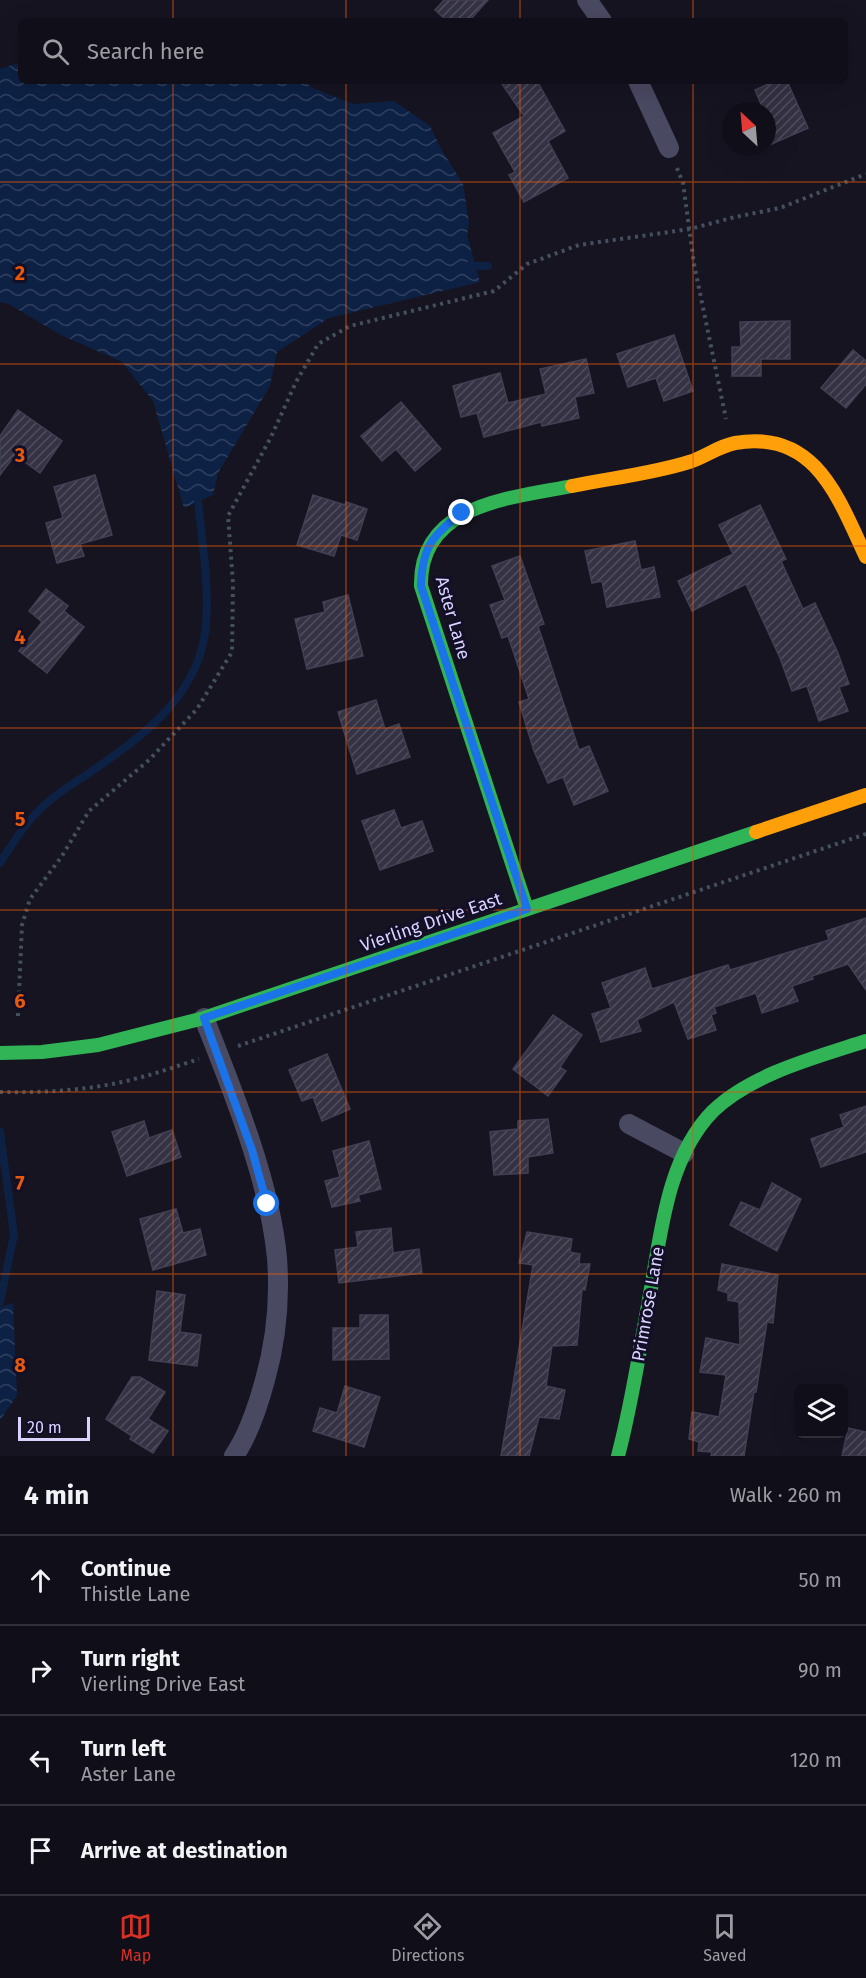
<!DOCTYPE html>
<html lang="en">
<head>
<meta charset="utf-8">
<style>
  :root { --surface:#100f19; --page:#1e1d26; --text:#f1f3f6; --muted:#9c9ca2; --line:#302f38; --accent:#d93025 }
  body { margin:0; font-family:"Fira Sans",sans-serif; background:var(--page); color:var(--text) }
  .controls { position:absolute; right:18px; bottom:18px; display:grid; overflow:hidden; border-radius:9px; box-shadow:0 6px 24px #0002 }
  .controls button { width:54px; height:54px; display:grid; place-items:center; padding:0; border:0; border-bottom:2px solid var(--line); background:var(--surface); color:var(--text); font:30px sans-serif }
  .compass { position:absolute; left:722px; top:102px; width:54px; height:54px; border-radius:50%; background:var(--surface); box-shadow:0 6px 24px #0002; rotate:334deg }
  .scale { position:absolute; left:18px; bottom:15px; width:72px; box-sizing:border-box; padding-left:6px; border:3px solid #d9d4ff; border-top:0; font-size:16px; line-height:21px; white-space:nowrap; color:#d9d4ff; -webkit-text-stroke:4px #130f26; paint-order:stroke }
  .stop { position:absolute; width:18px; height:18px; margin:-14px; border:4px solid #1a73e8; border-radius:50%; background:#fff }
  .stop.end { background:#1a73e8; border-color:#fff; box-shadow:0 2px 6px #0008 }
  .list { margin:0; padding:0; list-style:none }
  h2 { display:flex; justify-content:space-between; align-items:center; height:78px; margin:0; padding:0 24px; font-size:26px }
  h2 small { font-size:20px; font-weight:400; color:var(--muted) }
  .list li { display:grid; grid-template-columns:39px 1fr auto; gap:18px; align-items:center; box-sizing:border-box; height:90px; padding:0 24px; border-top:2px solid var(--line) }
  .list b { display:block; font-size:22px; white-space:nowrap }
  .list p { margin:0; font-size:20px; white-space:nowrap; color:var(--muted) }
  .list em { font-size:20px; font-style:normal; color:var(--muted) }
  .icon { flex:none; width:33px; height:33px; fill:none; stroke:currentColor; stroke-width:2; stroke-linecap:round; stroke-linejoin:round }
  .map { position:relative; flex:none; width:866px; height:1456px; overflow:hidden }
  .search { position:absolute; background:var(--surface); box-shadow:0 6px 24px #0002; left:18px; right:18px; top:18px; height:66px; display:flex; align-items:center; gap:15px; box-sizing:border-box; padding:0 21px; border-radius:9px; color:var(--muted); font-size:22px }
  .sheet { height:438px; background:var(--surface) }
  nav { display:flex; justify-content:space-around; align-items:center; box-sizing:border-box; height:84px; border-top:2px solid var(--line); background:var(--surface); font-size:16px; color:var(--muted) }
  nav a { display:grid; justify-items:center; gap:3px }
  nav .on { color:var(--accent) }
  .map>svg:first-child { display:block }
</style>
</head>
<body>
<div class="map">
<svg width="866" height="1456" viewBox="0 0 866 1456">
  <defs>
    <pattern id="water-waves" width="16" height="10" patternUnits="userSpaceOnUse" patternTransform="scale(1.5)"><rect width="16" height="10" fill="#0d2144"/><path d="M0 5q4-4 8 0t8 0" fill="none" stroke="#304060"/></pattern>
    <pattern id="building-hatch" width="6" height="6" patternUnits="userSpaceOnUse" patternTransform="scale(1.5)"><rect width="6" height="6" fill="#343243"/><path d="M-1 1l2-2M0 6l6-6M5 7l2-2" fill="none" stroke="#514f5f"/></pattern>
  </defs>
  <rect width="100%" height="100%" fill="#161421"/>
  <g fill="url(#water-waves)">
    <path d="M21 62V81H303L313 88 353 104 394 101 430 126 441 149 463 184 469 223 467 235 480 282 329 318 277 352 270 386 218 473 213 495 184 508 153 401 122 362 59 334 9 304 0 302V69Z"/>
    <path d="M13 1303 17 1396 0 1420V1307Z"/>
  </g>
  <g fill="none" stroke-linecap="round" stroke-linejoin="round">
    <g stroke="#0d2144" stroke-width="8">
      <path d="M466 266H488"/>
      <path d="M0 863C14 841 28 819 48 802 60 791 76 782 89 773 140 739 196 698 205 633 211 591 201 535 197 492"/>
      <path d="M0 1132 14 1235 0 1302"/>
    </g>
  </g>
  <g fill="url(#building-hatch)" stroke="#433f54" stroke-width="1.5">
    <path d="M444 0H488L469 21H447L435 10Z"/>
    <path d="M500 81H537L565 131 548 141 568 178 524 202 509 175 515 172 493 133 524 116Z"/>
    <path d="M775 81H787L808 128 767 146V111H764L755 90Z"/>
    <path d="M790 321V359H761V376H732V347H741L740 322Z"/>
    <path d="M674 335 693 391 664 401 656 378 628 387 617 354Z"/>
    <path d="M853 350 866 361V384L846 408 821 388Z"/>
    <path d="M586 359 594 393 575 397 579 418 542 426 541 422 484 437 477 413 461 417 453 386 500 373 508 403 546 394 540 369Z"/>
    <path d="M401 402 441 449 415 471 396 449 382 461 361 436Z"/>
    <path d="M18 410 62 441 40 473 15 455 0 475V436Z"/>
    <path d="M95 475 112 535 80 544 84 556 57 563 46 523 63 518 54 487Z"/>
    <path d="M313 495 345 505 346 502 367 509 357 540 341 535 334 556 297 545Z"/>
    <path d="M760 505 786 559 781 561 803 609 815 603 838 653 849 684 839 687 848 711 819 721 807 686 792 691 780 658 746 584 692 611 678 581 733 554 719 525Z"/>
    <path d="M635 541 641 570 654 567 660 597 607 607 602 581 592 583 585 551Z"/>
    <path d="M520 556 544 624 538 626 579 750 589 746 608 791 574 805 563 777 548 783 534 751 519 702 529 699 508 636 502 638 490 605 505 600 492 566Z"/>
    <path d="M46 589 68 606 64 611 84 627 47 673 19 651 42 622 29 611Z"/>
    <path d="M348 595 363 656 307 669 295 619 325 612 323 602Z"/>
    <path d="M376 700 385 729 399 724 410 757 357 774 338 712Z"/>
    <path d="M394 810 401 828 422 821 433 851 380 870 362 821Z"/>
    <path d="M866 918V990L848 964 812 976 813 979 792 986 798 1001 762 1013 756 993 714 1007 716 1013 711 1015 716 1030 688 1039 674 1002 637 1020 641 1031 601 1042 592 1014 611 1008 602 983 645 968 652 989 728 965 730 970 829 940 826 931Z"/>
    <path d="M553 1015 582 1035 560 1067 566 1071 548 1096 513 1069Z"/>
    <path d="M327 1054 350 1109 322 1121 313 1097 302 1101 289 1070Z"/>
    <path d="M866 1106V1152L821 1167 811 1139 844 1127 840 1115Z"/>
    <path d="M548 1119 553 1153 528 1157V1173L494 1175 490 1132 518 1129V1121Z"/>
    <path d="M144 1121 149 1138 172 1130 181 1157 127 1176 112 1132Z"/>
    <path d="M369 1141 381 1189 358 1195 360 1201 332 1207 325 1181 340 1177 333 1151Z"/>
    <path d="M772 1183 801 1199 777 1251 730 1225 741 1202 760 1210Z"/>
    <path d="M176 1209 183 1233 200 1229 206 1255 153 1270 140 1219Z"/>
    <path d="M391 1228 393 1253 419 1249 422 1273 339 1283 335 1250 358 1247 356 1232Z"/>
    <path d="M527 1232 572 1239 570 1252 580 1254 579 1264H590L585 1290 582 1289 577 1345 552 1346 546 1386 565 1390 559 1419 539 1417 529 1456H501L533 1265 519 1263Z"/>
    <path d="M722 1264 778 1275 773 1323 767 1322 756 1392H754L744 1456H711L712 1452 698 1451 699 1442 689 1439 692 1412 719 1417 726 1375 700 1372 706 1338 740 1345 739 1302 728 1300V1293L718 1290Z"/>
    <path d="M157 1291 185 1295 180 1332 201 1335 197 1366 149 1360Z"/>
    <path d="M360 1315H388L389 1359 333 1360V1328H360Z"/>
    <path d="M132 1377H140L165 1392 148 1419 168 1431 153 1453 130 1439 132 1436 106 1419Z"/>
    <path d="M345 1386 380 1397 364 1447 313 1431 320 1408 337 1413Z"/>
    <path d="M848 1428 866 1432V1456H842Z"/>
  </g>
  <g fill="none" stroke-linecap="round" stroke-linejoin="round">
    <g stroke="#44505f" stroke-width="4" stroke-dasharray="3 4.5" stroke-linecap="butt">
      <path d="M677 168 683 183 694 264 726 419"/>
      <path d="M18 1016 22 925 30 899 62 856 89 811 149 760 197 709 232 652 233 583 228 516 271 437 296 382 318 344 350 326 494 291 527 264 579 245 690 229 735 217 780 208 866 174"/>
      <path d="M238 1046 866 834"/>
      <path d="M0 1092C47 1093 96 1090 142 1077 161 1072 180 1065 199 1059"/>
    </g>
    <g stroke="#4a4962" stroke-width="20">
      <path d="M587 0 602 21"/>
      <path d="M638 81 669 148"/>
      <path d="M204 1018C232 1089 270 1181 277 1258 280 1298 276 1341 265 1380 258 1406 249 1434 234 1456"/>
      <path d="M629 1124 684 1153"/>
    </g>
    <g stroke="#30b455" stroke-width="14">
      <path d="M527 909 421 586C419 504 511 498 572 486"/>
      <path d="M0 1053 42 1052 98 1045 204 1018 756 832"/>
      <path d="M618 1456C632 1403 640 1348 650 1294 661 1233 667 1158 713 1111 751 1074 817 1057 866 1041"/>
    </g>
    <g stroke="#ff9f0a" stroke-width="14">
      <path d="M572 486C611 478 651 474 689 462 705 457 719 446 735 443 815 429 838 497 866 557"/>
      <path d="M756 832 866 795"/>
    </g>
  </g>
  <g fill="none" stroke-linecap="round" stroke-linejoin="round">
    <path stroke="#1a73e8" stroke-width="8" d="M267 1204 252 1150 204 1018 527 909 421 586C422 548 432 535 462 513"/>
  </g>
  <path fill="none" stroke="#e8590c" stroke-width="1.5" stroke-opacity="0.55" d="M173 0V21M346 0V21M520 0V21M693 0V21M173 81V1456M346 81V1456M520 81V1456M693 81V1456M0 182H866M0 364H866M0 546H866M0 728H866M0 910H866M0 1092H866M0 1274H866"/>
  <g text-anchor="middle" dominant-baseline="central" stroke-width="6" stroke-linejoin="round" paint-order="stroke">
    <g font-size="18" fill="#d9d4ff" stroke="#130f26">
      <text transform="translate(453 618) rotate(74)">Aster Lane</text>
      <text transform="translate(431 922) rotate(-19)">Vierling Drive East</text>
      <text transform="translate(648 1304) rotate(-80)">Primrose Lane</text>
    </g>
  </g>
  <g font-size="20" text-anchor="middle" font-weight="bold" fill="#e8590c" stroke="#130f26" stroke-width="6" stroke-linejoin="round" paint-order="stroke">
    <text x="20" y="280">2</text>
    <text x="20" y="462">3</text>
    <text x="20" y="644">4</text>
    <text x="20" y="826">5</text>
    <text x="20" y="1008">6</text>
    <text x="20" y="1190">7</text>
    <text x="20" y="1372">8</text>
  </g>
</svg>
<div class="controls">
<button><svg class="icon" aria-label="layers" viewBox="0 0 24 24"><path d="M12 4l9 5-9 5-9-5zM3 14l9 5 9-5"/></svg></button>
</div>
<svg class="compass" viewBox="-18 -18 36 36"><path d="M0-13l5 13h-10z" fill="#e53935"/><path d="M0 13l5-13h-10z" fill="#9c9ca2"/></svg>
<div class="scale">20 m</div>
<div class="stop" style="left:267px;top:1204px"></div>
<div class="stop end" style="left:462px;top:513px"></div>
<div class="search"><svg class="icon" aria-label="search" viewBox="0 0 24 24"><circle cx="10" cy="10" r="6"/><path d="M15 15l6 6"/></svg>Search here</div>
</div>
<section class="sheet">
<h2>4 min<small>Walk · 260 m</small></h2>
<ul class="list">
<li><svg class="icon" aria-label="ahead" viewBox="0 0 24 24"><path d="M12 20V5M6 11l6-6 6 6"/></svg><div><b>Continue</b><p>Thistle Lane</p></div><em>50 m</em></li>
<li><svg class="icon" aria-label="right" viewBox="0 0 24 24"><path d="M7 20v-9h11M14 6l5 5-5 5"/></svg><div><b>Turn right</b><p>Vierling Drive East</p></div><em>90 m</em></li>
<li><svg class="icon" aria-label="left" viewBox="0 0 24 24"><path d="M17 20v-9H6M10 6l-5 5 5 5"/></svg><div><b>Turn left</b><p>Aster Lane</p></div><em>120 m</em></li>
<li><svg class="icon" aria-label="arrive" viewBox="0 0 24 24"><path d="M6 21V4h12l-3 4 3 4H6"/></svg><div><b>Arrive at destination</b></div></li>
</ul>
</section>
<nav>
<a class="on"><svg class="icon" aria-label="map" viewBox="0 0 24 24"><path d="M3 6l6-2 6 2 6-2v14l-6 2-6-2-6 2zM9 4v14M15 6v14"/></svg>Map</a>
<a><svg class="icon" aria-label="directions" viewBox="0 0 24 24"><path d="M12 3l9 9-9 9-9-9zM9 14v-3h6M13 9l2 2-2 2"/></svg>Directions</a>
<a><svg class="icon" aria-label="saved" viewBox="0 0 24 24"><path d="M7 4h10v16l-5-4-5 4z"/></svg>Saved</a>
</nav>
</body>
</html>
